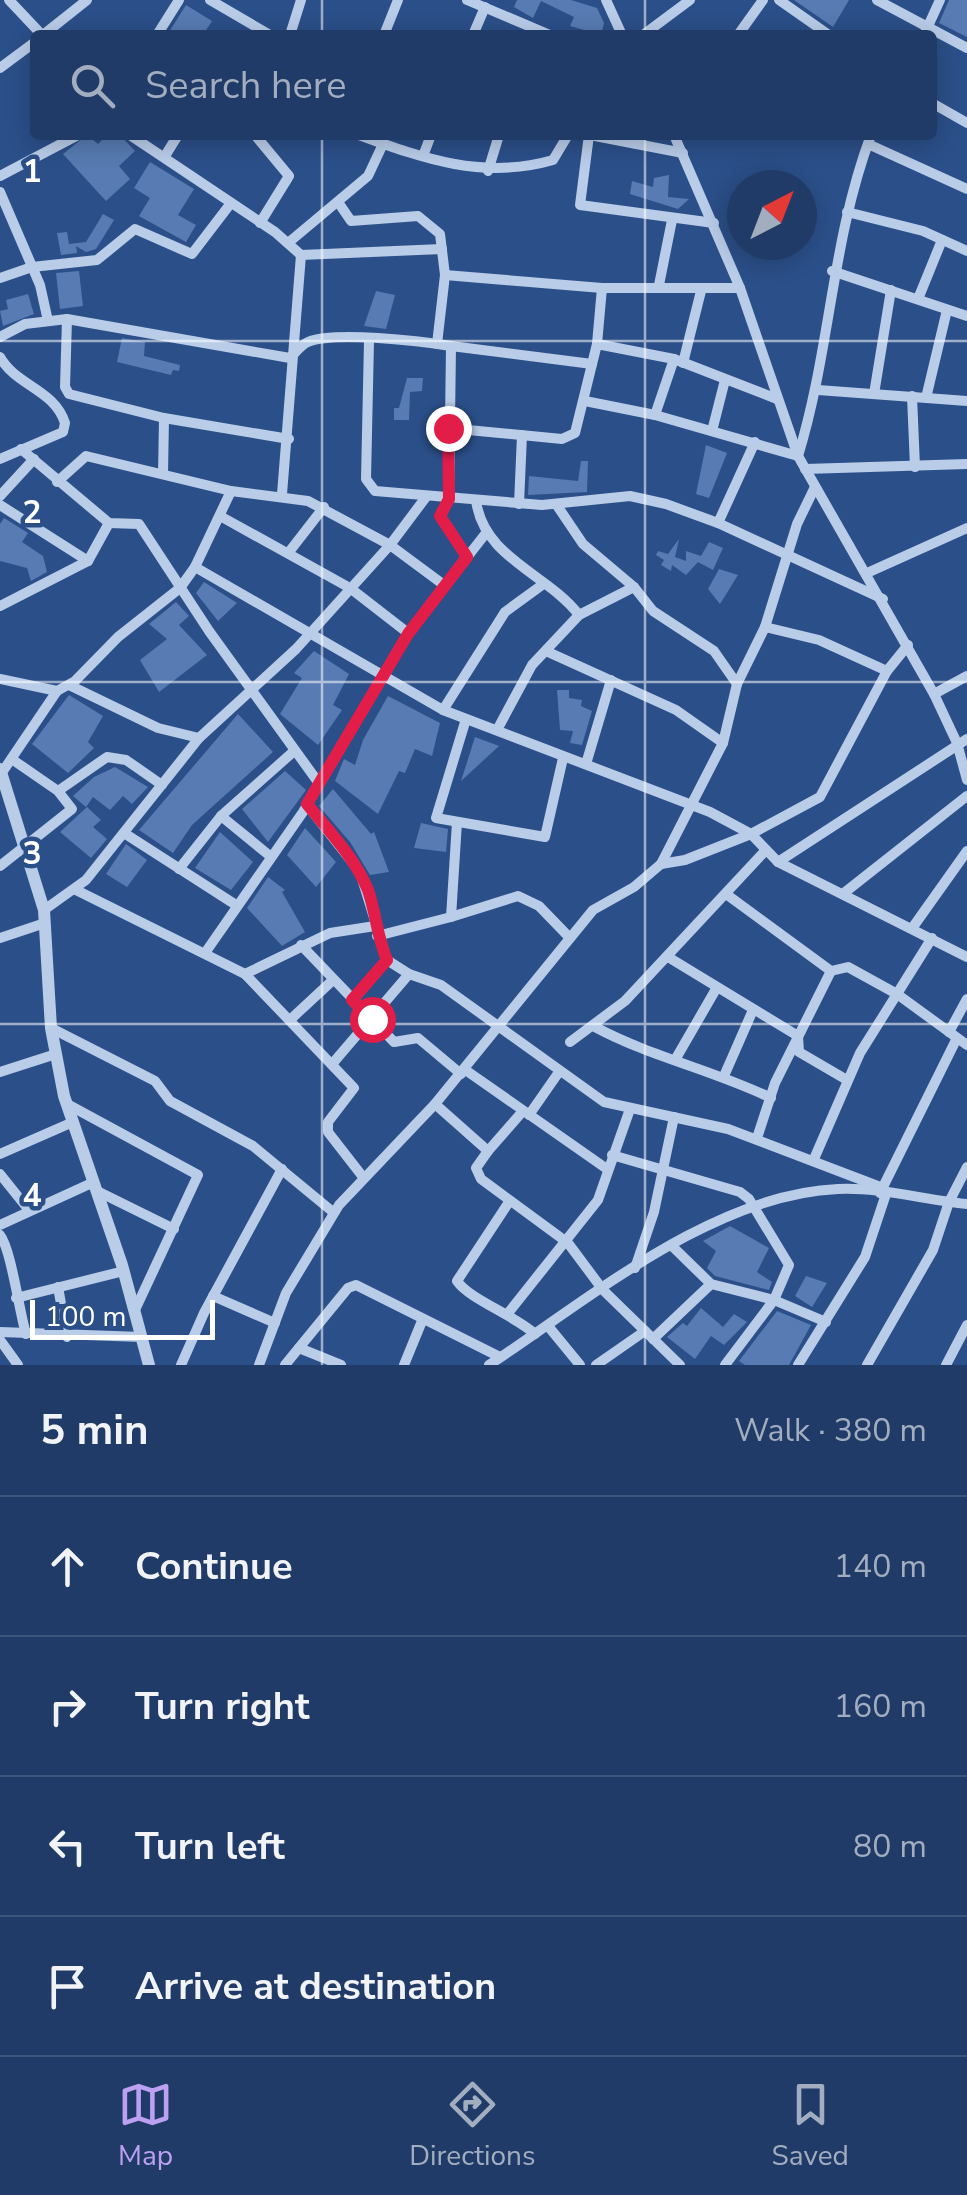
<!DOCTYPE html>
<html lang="en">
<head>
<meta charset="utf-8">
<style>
  :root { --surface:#203b67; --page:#28426d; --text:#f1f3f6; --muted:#a2adc0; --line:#3d557b; --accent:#bca0f2 }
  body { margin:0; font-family:"Nunito Sans",sans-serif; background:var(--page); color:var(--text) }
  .compass { position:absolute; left:727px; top:170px; width:90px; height:90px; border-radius:50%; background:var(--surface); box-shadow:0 5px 25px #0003; rotate:42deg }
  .scale { position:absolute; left:30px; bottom:25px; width:185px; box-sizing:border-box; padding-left:10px; border:5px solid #fff; border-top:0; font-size:28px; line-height:35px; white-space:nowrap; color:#fff; -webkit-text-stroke:8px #2b4f89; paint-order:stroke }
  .stop { position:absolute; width:30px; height:30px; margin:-22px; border:8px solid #e11d48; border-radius:50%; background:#fff }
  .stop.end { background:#e11d48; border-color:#fff; box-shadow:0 2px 10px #0008 }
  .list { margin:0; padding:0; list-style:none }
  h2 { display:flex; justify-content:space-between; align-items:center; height:130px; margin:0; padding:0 40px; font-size:42px }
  h2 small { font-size:32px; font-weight:400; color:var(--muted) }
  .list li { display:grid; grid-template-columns:65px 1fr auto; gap:30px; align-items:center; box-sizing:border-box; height:140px; padding:0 40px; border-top:2px solid var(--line) }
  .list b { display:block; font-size:38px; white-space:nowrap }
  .list em { font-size:32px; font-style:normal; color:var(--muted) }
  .icon { flex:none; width:55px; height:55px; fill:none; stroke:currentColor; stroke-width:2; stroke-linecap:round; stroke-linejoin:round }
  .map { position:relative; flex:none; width:967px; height:1365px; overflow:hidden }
  .search { position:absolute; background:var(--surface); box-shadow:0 5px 25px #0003; left:30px; right:30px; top:30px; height:110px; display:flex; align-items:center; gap:25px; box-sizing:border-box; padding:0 35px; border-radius:10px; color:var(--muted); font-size:38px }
  .sheet { height:690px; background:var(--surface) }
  nav { display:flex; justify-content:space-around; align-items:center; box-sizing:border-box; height:140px; border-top:2px solid var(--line); background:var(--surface); font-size:28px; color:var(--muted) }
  nav a { display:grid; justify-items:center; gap:5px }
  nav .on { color:var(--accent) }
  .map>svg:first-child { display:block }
</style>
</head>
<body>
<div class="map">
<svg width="967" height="1365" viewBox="0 0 967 1365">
  <rect width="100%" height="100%" fill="#2b4f89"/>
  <g fill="#577bb2">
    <path d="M517 0H571L597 8 604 23 601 35 570 26 574 17 541 1 533 18 514 7Z"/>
    <path d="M794 0H849L833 27Z"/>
    <path d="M949 0H967V37L939 23Z"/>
    <path d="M186 5 212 21 203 35 169 32Z"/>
    <path d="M87 135 98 144 107 135H120L135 151 119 166 130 179 106 201 63 154Z"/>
    <path d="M150 162 194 189 178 215 196 225 186 242 139 216 150 198 134 188Z"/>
    <path d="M669 175 668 197 689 199 678 209 630 194 632 181 653 187 654 178Z"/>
    <path d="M103 214 114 220 96 249 86 252 76 246 77 253 61 255 57 233 67 232 69 244 86 242Z"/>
    <path d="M79 271 83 306 60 309 56 273Z"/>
    <path d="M376 291 395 295 386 329 364 326Z"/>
    <path d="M28 294 34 314 3 326 0 311 8 309 6 300Z"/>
    <path d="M122 338 145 342 144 356 180 365 179 371 173 370 171 375 117 362Z"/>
    <path d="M407 378H423L422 391 410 392 409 420H394V408H399Z"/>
    <path d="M706 445 727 453 709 498 696 494Z"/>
    <path d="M581 461H588L587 492 528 495 529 476 578 481Z"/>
    <path d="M4 518 28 533 22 542 43 556 47 572 31 581 27 568 0 561V524Z"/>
    <path d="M679 539 675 557 686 561V551L701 556 709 542 723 548 713 570 698 562 686 575 672 565 671 571 661 565 664 560 656 555 658 551 668 554Z"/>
    <path d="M719 569 738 575 720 604 708 589Z"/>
    <path d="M204 582 237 603 218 621 196 593Z"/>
    <path d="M176 602 189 616 179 625 207 655 159 692 140 660 167 639 149 624Z"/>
    <path d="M314 651 349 674 333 705 342 710 318 745 280 714 302 678 294 673Z"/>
    <path d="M557 690H569V698L582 700 581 706 592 711 582 745 570 743 573 731 560 730Z"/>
    <path d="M69 695 103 716 88 742 94 748 68 773 32 744Z"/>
    <path d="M388 696 440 723 432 756 415 749 405 773 399 771 378 814 335 781 344 759 355 765 363 740Z"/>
    <path d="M238 714 273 752 192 825 173 853 139 830Z"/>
    <path d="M475 737 499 746 461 781Z"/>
    <path d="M115 767 148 787 132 804 123 796 110 810 93 797 86 807 73 796 94 777Z"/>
    <path d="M285 771 306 790 268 842 242 809Z"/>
    <path d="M333 789 371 834 374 832 389 872 370 875 350 842 319 806Z"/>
    <path d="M87 807 101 820 93 827 107 839 91 858 60 832Z"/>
    <path d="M421 823 448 829 446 852 414 848Z"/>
    <path d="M305 828 336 862 316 887 287 855Z"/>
    <path d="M220 832 253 862 231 890 195 868Z"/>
    <path d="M126 844 147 860 127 887 106 874Z"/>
    <path d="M268 877 285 890 282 892 305 932 282 946 247 908Z"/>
    <path d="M730 1226 769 1248 757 1272 772 1282 769 1290 715 1276 707 1268 716 1251 703 1241Z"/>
    <path d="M806 1276 827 1283 812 1307 795 1296Z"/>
    <path d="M701 1308 723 1327 734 1314 747 1322 724 1345 711 1336 695 1359 667 1337 683 1323 687 1326Z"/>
    <path d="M777 1311 811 1325 789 1365H745L739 1361Z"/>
  </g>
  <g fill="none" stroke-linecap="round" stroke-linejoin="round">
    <g stroke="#b9cce8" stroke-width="10">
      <path d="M9 0 42 35"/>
      <path d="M210 0 270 35"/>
      <path d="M467 0 550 35"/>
      <path d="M606 0 622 35"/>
      <path d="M779 0 829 35"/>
      <path d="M877 0 967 48"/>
      <path d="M43 35 87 0"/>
      <path d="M157 35 179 0"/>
      <path d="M290 35 301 0"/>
      <path d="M384 35 398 0"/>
      <path d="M473 35 485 7"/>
      <path d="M643 35 690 0"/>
      <path d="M738 35 763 0"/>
      <path d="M924 35 940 0"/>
      <path d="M0 68 35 42"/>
      <path d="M932 103 967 123"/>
      <path d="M130 135 275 232 301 255 442 249"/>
      <path d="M255 135 289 176 260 223"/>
      <path d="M359 135C424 159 484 180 553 160L568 135"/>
      <path d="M589 135 580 205 714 223"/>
      <path d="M590 135 683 153"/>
      <path d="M674 135 740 288 798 456 934 694 957 743 967 780"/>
      <path d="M868 144 967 189"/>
      <path d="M165 156 178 135"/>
      <path d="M423 156 431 135"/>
      <path d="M488 171 499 135"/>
      <path d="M0 176 78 135"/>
      <path d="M0 192 40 285 48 321"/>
      <path d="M338 202 351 221 418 216 440 234 445 275 437 344"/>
      <path d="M847 212 923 231 967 251"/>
      <path d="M288 243 368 176 383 144"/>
      <path d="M832 271 967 316"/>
      <path d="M445 275 602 288H740"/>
      <path d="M0 278 32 267 97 260 135 229 192 254 231 203"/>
      <path d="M659 285 672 220"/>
      <path d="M918 299 942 240"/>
      <path d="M67 319 65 387 69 394 164 418 289 439"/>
      <path d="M0 337 25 324 67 319 290 358C295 353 301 345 308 342 334 331 421 341 451 346L449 499 440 516 467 557"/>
      <path d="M369 341 366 479 375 491 542 505 630 496 666 504 718 523 883 599"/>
      <path d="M597 344 674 359 777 399"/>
      <path d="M451 346 592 364"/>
      <path d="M0 357C16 386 54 389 65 423L63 432 0 459"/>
      <path d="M683 363 701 291"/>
      <path d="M818 390 967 401"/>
      <path d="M874 394 891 290"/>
      <path d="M912 396 915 467"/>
      <path d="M926 398 947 310"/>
      <path d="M585 401 655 415 798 456C831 348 831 242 871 135"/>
      <path d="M655 415 674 359"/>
      <path d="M447 428 562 439 575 433 597 344 602 288"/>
      <path d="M712 431 725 380"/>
      <path d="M21 449 109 523 139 524 209 631 318 782"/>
      <path d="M805 469 967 464"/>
      <path d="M163 474 164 418"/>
      <path d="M57 482 86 456 231 491 308 501 390 545 444 585"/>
      <path d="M282 494 301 255"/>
      <path d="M0 496 34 459"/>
      <path d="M476 500C483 558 548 574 579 615"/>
      <path d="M519 504 522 435"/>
      <path d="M556 504 583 544 634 587 653 611 714 651 737 684"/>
      <path d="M0 505 88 561"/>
      <path d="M220 516 350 588 408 633"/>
      <path d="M718 523 755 442"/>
      <path d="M289 552 324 507"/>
      <path d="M195 567 443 710 710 812 751 834 778 862 967 957"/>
      <path d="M867 573 967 528"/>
      <path d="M0 606 88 561 109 523"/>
      <path d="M765 627 819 640 887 671"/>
      <path d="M548 652 676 710 723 743"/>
      <path d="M0 679 57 691"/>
      <path d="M69 685 158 728 199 738"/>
      <path d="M934 694 967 676"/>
      <path d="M443 710 505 612 542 585"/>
      <path d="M466 719 436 818 545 837 563 758"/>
      <path d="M497 730 532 665 579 615 634 587"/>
      <path d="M586 764 611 680"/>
      <path d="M1 774 57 691 75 681 118 637 180 588 195 567 231 491"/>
      <path d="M58 791 107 757 126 760 162 785"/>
      <path d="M307 805 360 872 387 960 409 974 441 985 604 1102 728 1129 883 1188"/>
      <path d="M221 816 270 856"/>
      <path d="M457 822 451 917 518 896 539 906 569 937"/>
      <path d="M124 833 236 905"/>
      <path d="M778 862 967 739"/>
      <path d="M661 864 685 860 751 834 820 797 887 671 908 645"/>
      <path d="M0 866 72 809 58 791 13 760"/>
      <path d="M179 869 221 816 293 752"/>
      <path d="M76 890 245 974 354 1088 328 1122V1132L363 1177"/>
      <path d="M844 893 967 796"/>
      <path d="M726 894 831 971 848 967 897 994 967 1045"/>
      <path d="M44 910 86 880 199 738 296 649 390 545 426 497"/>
      <path d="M913 927 967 851"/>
      <path d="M377 936 451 917"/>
      <path d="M0 938 45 923"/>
      <path d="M301 945 394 1042 418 1038 461 1074"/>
      <path d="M205 953 303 812 408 633 486 533"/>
      <path d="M668 957 798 1036 799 1052 847 1080"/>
      <path d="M245 974 330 933 375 926"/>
      <path d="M353 1000 387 960"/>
      <path d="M291 1019 333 980"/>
      <path d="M595 1027C651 1057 713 1070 771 1098"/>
      <path d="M51 1028 155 1081 170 1101 253 1146 333 1212"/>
      <path d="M949 1032 967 999"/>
      <path d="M570 1042 625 1001 766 850"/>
      <path d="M675 1060 716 989"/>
      <path d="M333 1063 409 974"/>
      <path d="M464 1069 607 1169"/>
      <path d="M0 1072 56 1054"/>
      <path d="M724 1076 753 1010"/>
      <path d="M67 1104 198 1175 135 1310"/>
      <path d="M435 1104 488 1151 476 1168 481 1179 568 1243 603 1290 680 1365"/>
      <path d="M529 1115 559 1072"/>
      <path d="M757 1138 775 1083 831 971"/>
      <path d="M488 1151 523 1111"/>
      <path d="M0 1154 73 1122"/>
      <path d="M612 1155 740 1192 749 1199 789 1265 774 1300 725 1365"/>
      <path d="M814 1159 860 1053 932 938"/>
      <path d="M0 1174 28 1209"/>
      <path d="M97 1191 174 1229"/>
      <path d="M880 1193 957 1038"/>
      <path d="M509 1202 457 1281C469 1299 514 1315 535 1334"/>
      <path d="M0 1225 94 1182"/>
      <path d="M0 1235C11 1249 19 1310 26 1334"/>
      <path d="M672 1246 711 1284 774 1300 826 1322"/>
      <path d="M635 1268 654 1212 674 1117"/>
      <path d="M58 1287 67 1337"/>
      <path d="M213 1296 275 1323"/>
      <path d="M16 1298 124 1271"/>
      <path d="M509 1312 598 1200 630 1109"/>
      <path d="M548 1326 580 1365"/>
      <path d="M0 1332 142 1337"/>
      <path d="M653 1339 711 1284"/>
      <path d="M0 1340 18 1365"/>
      <path d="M299 1348 341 1365"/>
      <path d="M181 1365 204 1313 282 1169"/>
      <path d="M259 1365 286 1293 339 1205 435 1104 593 910 634 887 661 864 723 743 737 684 765 627 797 524 815 487"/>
      <path d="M285 1365 348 1288 356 1285 500 1357"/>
      <path d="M404 1365 422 1321"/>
      <path d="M489 1365C589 1299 714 1194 838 1189 880 1187 925 1200 967 1204"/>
      <path d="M596 1365 645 1331"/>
      <path d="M798 1365 865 1257 886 1194"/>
      <path d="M867 1365 933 1250 949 1202 967 1167"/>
      <path d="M946 1365 967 1325"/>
    </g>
    <path stroke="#b9cce8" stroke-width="12" d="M0 769 44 910 51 1028 64 1096 122 1265 149 1365"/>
  </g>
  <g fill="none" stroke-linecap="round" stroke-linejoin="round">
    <path stroke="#e11d48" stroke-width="12" d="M372 1019 352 1000 387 960C377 937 376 913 368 890 355 858 329 831 307 804L408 634 467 557 440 516 449 499 448 428"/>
  </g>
  <path fill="none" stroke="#fff" stroke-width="2.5" stroke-opacity="0.55" d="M322 0V35M645 0V35M322 135V1365M645 135V1365M0 341H967M0 682H967M0 1024H967"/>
  <g font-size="32" text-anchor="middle" font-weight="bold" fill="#fff" stroke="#2b4f89" stroke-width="9" stroke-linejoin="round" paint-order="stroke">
    <text x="32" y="182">1</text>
    <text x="32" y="523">2</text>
    <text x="32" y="864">3</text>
    <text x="32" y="1206">4</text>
  </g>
</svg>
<svg class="compass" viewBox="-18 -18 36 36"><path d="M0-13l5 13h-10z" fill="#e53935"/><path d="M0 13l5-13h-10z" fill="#a2adc0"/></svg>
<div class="scale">100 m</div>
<div class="stop" style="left:372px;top:1019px"></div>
<div class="stop end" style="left:448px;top:428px"></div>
<div class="search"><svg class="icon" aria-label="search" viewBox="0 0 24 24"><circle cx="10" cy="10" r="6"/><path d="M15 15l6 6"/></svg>Search here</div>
</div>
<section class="sheet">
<h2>5 min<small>Walk · 380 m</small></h2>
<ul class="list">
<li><svg class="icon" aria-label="ahead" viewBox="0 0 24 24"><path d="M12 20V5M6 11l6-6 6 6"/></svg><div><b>Continue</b></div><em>140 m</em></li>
<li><svg class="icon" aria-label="right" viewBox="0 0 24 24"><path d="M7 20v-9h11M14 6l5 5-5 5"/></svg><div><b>Turn right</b></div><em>160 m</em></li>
<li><svg class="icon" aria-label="left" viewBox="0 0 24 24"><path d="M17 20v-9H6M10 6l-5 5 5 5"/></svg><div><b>Turn left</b></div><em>80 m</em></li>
<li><svg class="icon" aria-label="arrive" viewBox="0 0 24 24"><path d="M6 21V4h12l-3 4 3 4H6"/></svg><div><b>Arrive at destination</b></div></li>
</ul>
</section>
<nav>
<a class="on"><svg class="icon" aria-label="map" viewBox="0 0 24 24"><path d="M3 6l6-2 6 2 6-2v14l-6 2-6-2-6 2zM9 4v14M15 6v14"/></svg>Map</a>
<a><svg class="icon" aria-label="directions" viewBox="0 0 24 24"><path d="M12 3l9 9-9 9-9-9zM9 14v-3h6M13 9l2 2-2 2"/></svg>Directions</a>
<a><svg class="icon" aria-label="saved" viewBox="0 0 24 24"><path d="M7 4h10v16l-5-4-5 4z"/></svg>Saved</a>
</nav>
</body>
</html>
